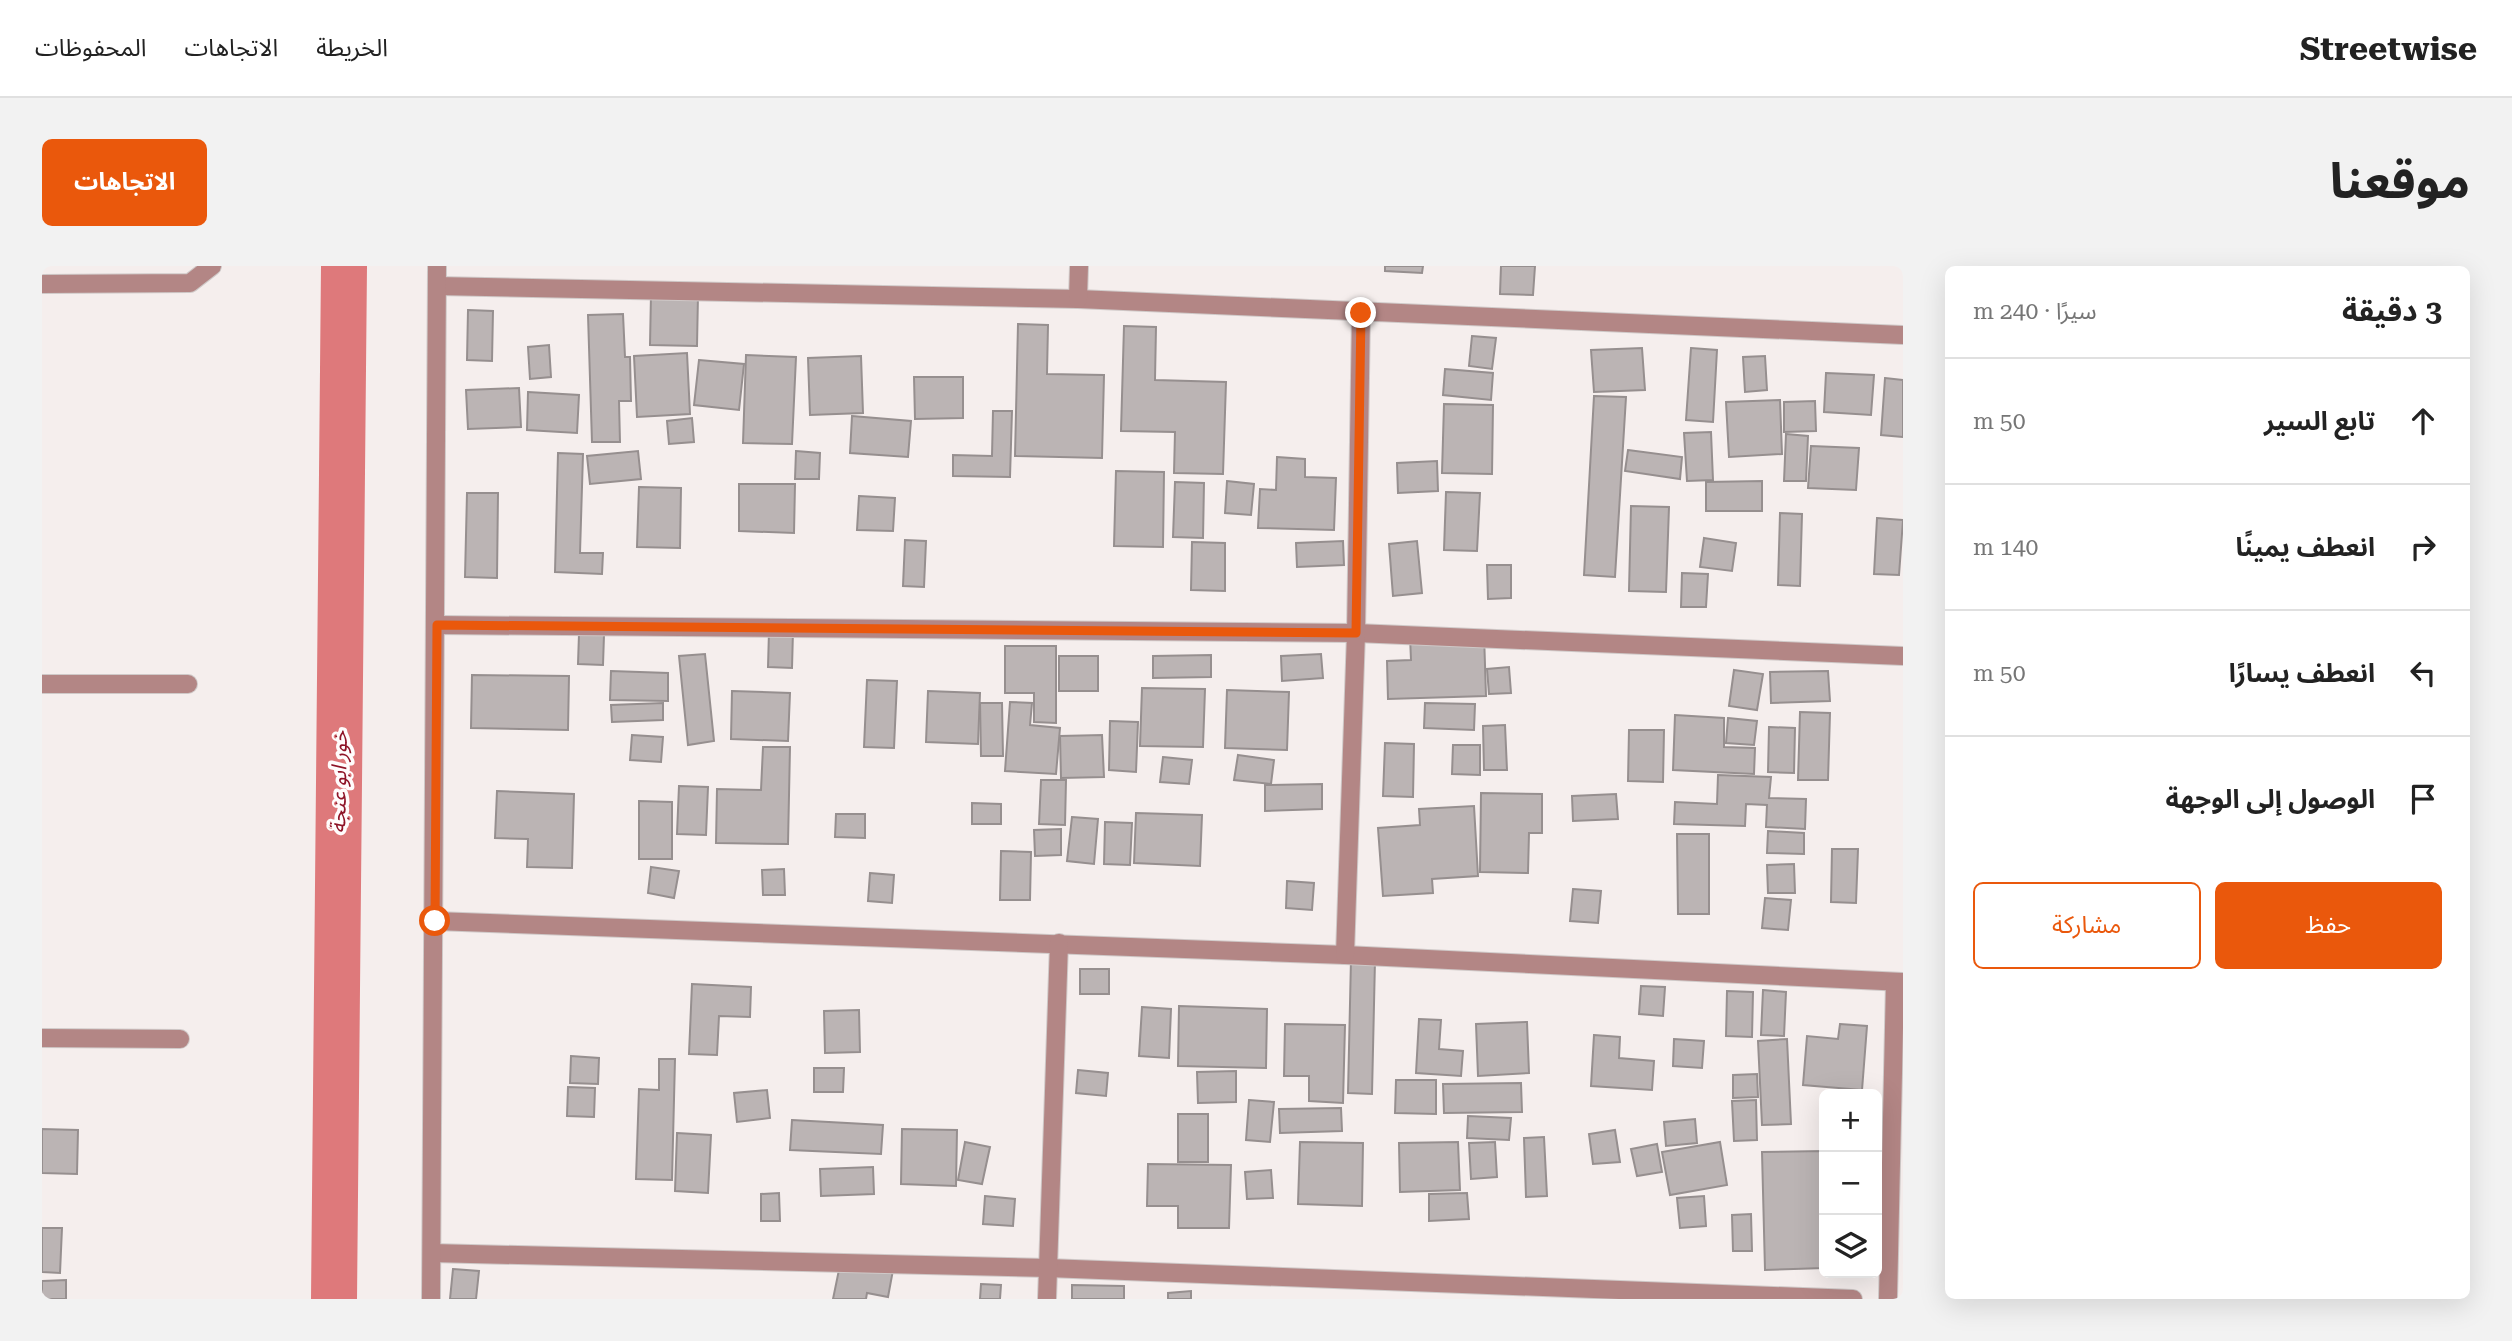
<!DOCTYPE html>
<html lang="ar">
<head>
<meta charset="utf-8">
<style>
  :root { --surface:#fff; --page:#f2f2f2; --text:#222; --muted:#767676; --line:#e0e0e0; --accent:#ea580c }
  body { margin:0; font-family:"Roboto Serif","Noto Sans Arabic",serif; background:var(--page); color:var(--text); direction:rtl }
  .controls { position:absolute; right:21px; bottom:21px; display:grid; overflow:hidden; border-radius:10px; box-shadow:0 7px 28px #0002 }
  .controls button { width:63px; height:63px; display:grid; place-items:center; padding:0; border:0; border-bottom:2px solid var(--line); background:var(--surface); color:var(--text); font:35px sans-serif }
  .stop { position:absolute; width:21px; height:21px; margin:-16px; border:5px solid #ea580c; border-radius:50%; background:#fff }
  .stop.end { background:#ea580c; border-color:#fff; box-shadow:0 2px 7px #0008 }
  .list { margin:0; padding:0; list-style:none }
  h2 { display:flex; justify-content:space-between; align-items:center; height:91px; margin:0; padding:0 28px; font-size:30px }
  h2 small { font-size:23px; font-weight:400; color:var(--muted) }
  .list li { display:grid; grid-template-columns:46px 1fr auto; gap:21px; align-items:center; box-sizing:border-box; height:126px; padding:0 28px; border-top:2px solid var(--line) }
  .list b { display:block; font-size:26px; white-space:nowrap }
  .list em { font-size:23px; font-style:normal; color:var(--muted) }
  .actions { display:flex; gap:14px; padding:21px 28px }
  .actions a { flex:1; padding:16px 0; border:2px solid var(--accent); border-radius:10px; text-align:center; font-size:24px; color:var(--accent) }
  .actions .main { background:var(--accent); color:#fff }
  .icon { flex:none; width:38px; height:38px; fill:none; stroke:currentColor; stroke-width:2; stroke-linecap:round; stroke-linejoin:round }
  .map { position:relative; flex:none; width:1861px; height:1033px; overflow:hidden; direction:ltr; border-radius:10px }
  header { display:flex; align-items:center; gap:42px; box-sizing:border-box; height:98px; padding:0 35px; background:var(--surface); border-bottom:2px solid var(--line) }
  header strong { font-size:33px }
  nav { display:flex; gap:38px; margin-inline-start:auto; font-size:24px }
  .intro { display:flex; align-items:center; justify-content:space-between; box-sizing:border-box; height:168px; padding:0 42px }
  h1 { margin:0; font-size:49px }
  .button { padding:18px 32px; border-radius:10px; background:var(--accent); color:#fff; font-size:24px; font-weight:700 }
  main { display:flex; gap:42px; padding:0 42px }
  aside { flex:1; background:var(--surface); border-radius:10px; box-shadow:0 7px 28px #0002 }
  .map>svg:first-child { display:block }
</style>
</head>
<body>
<header>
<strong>Streetwise</strong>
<nav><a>الخريطة</a><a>الاتجاهات</a><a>المحفوظات</a></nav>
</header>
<div class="intro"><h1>موقعنا</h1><a class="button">الاتجاهات</a></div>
<main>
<aside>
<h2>3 دقيقة<small>سيرًا · 240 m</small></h2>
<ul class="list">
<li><svg class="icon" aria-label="ahead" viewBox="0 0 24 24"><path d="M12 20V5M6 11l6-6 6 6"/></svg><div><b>تابع السير</b></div><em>50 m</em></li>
<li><svg class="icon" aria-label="right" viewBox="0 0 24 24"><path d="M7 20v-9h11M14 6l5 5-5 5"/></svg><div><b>انعطف يمينًا</b></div><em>140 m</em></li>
<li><svg class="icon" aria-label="left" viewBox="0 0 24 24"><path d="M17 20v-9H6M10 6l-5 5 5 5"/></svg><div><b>انعطف يسارًا</b></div><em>50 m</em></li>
<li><svg class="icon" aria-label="arrive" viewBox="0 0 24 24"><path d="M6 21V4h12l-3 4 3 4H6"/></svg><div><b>الوصول إلى الوجهة</b></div></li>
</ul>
<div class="actions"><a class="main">حفظ</a><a>مشاركة</a></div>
</aside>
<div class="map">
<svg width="1861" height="1033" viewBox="0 0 1861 1033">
  <rect width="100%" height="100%" fill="#f5eeed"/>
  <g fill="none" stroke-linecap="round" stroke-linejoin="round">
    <path stroke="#de797b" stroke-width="46" d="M292 1033 302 0"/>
  </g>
  <g fill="#bbb4b4" stroke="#968f8f" stroke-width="2">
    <path d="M1343 0H1381L1380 7 1343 5Z"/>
    <path d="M1459 0H1493L1491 29 1458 28Z"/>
    <path d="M609 28 656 29 655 80 608 79Z"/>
    <path d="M426 44 451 45 450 95 425 94Z"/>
    <path d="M581 48 583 91H588L589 135H577L578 176H550L546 49Z"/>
    <path d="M976 58 1006 59 1005 108 1062 109 1060 192 973 190Z"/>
    <path d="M1082 60 1114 61 1113 114 1184 116 1181 208 1132 207 1133 166 1079 165Z"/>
    <path d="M1430 70 1454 72 1450 103 1427 100Z"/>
    <path d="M507 79 509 111 488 113 486 81Z"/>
    <path d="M1600 82 1603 124 1552 126 1549 84Z"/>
    <path d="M1649 82 1675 84 1671 156 1644 154Z"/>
    <path d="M645 87 648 148 595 151 592 90Z"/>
    <path d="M704 89 754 91 750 178 701 177Z"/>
    <path d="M819 90 821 147 768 149 766 92Z"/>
    <path d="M1723 90 1725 124 1703 126 1701 91Z"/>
    <path d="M657 94 702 98 697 144 652 139Z"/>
    <path d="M1403 103 1451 107 1449 134 1401 129Z"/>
    <path d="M1784 107 1832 109 1829 149 1782 146Z"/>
    <path d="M872 111H921V152L873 153Z"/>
    <path d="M1843 112 1861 114V171L1839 169Z"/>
    <path d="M477 122 479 161 426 163 424 124Z"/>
    <path d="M486 126 537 129 535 167 485 164Z"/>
    <path d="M1552 130 1584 131 1573 311 1542 309Z"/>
    <path d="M1738 134 1740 188 1687 191 1684 136Z"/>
    <path d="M1773 135 1774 165 1742 166V136Z"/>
    <path d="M1402 138 1451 139 1450 208 1400 207Z"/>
    <path d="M951 145H970L968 211 911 210V189L950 190Z"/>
    <path d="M810 150 869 155 866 191 808 187Z"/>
    <path d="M650 152 652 176 627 178 625 155Z"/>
    <path d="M1669 166 1671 214 1645 215 1642 167Z"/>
    <path d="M1744 168 1766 170 1764 215H1742Z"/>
    <path d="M1769 180 1817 182 1814 224 1766 222Z"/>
    <path d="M1586 184 1640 191 1638 213 1583 205Z"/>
    <path d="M596 185 599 213 548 218 545 190Z"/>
    <path d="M754 185 778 187 777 213H753Z"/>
    <path d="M516 187 541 188 538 287H561L560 308 513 306Z"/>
    <path d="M1235 191 1263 193V211L1294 212 1292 264 1216 262 1218 223 1234 224Z"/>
    <path d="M1395 195 1396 225 1356 227 1355 197Z"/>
    <path d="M1074 205 1122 206 1121 281 1072 280Z"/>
    <path d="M1185 215 1212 218 1209 249 1183 247Z"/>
    <path d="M1720 215V245H1664V216Z"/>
    <path d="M1133 216 1162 217 1161 272 1131 271Z"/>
    <path d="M697 218H753L752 267 697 265Z"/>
    <path d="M597 221 639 222 638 282 595 281Z"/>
    <path d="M1404 226 1438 227 1435 285 1402 284Z"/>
    <path d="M425 227H456L455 312 423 311Z"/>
    <path d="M817 230 853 232 851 265 815 264Z"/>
    <path d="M1589 240 1627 241 1624 326 1587 325Z"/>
    <path d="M1738 247 1760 248 1758 320 1736 319Z"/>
    <path d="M1835 252 1861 254 1857 309 1832 308Z"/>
    <path d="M1662 272 1694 277 1690 305 1658 301Z"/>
    <path d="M863 274 884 275 882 321 861 320Z"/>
    <path d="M1301 275 1302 299 1255 301 1254 277Z"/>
    <path d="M1375 275 1380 327 1351 330 1347 278Z"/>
    <path d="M1150 276 1183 277V325L1149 324Z"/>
    <path d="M1445 299H1469V332L1446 333Z"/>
    <path d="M1640 307 1666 308 1664 341H1639Z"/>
    <path d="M727 365H751L750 402 726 401Z"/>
    <path d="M537 368 562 369 561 399 536 398Z"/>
    <path d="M1442 368 1444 430 1346 433 1345 395 1369 394 1368 370Z"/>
    <path d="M963 380H1014V457L992 456V427H963Z"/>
    <path d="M663 388 672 475 646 479 637 390Z"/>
    <path d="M1279 388 1281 412 1240 415 1239 390Z"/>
    <path d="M1169 389V411L1111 412V390Z"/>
    <rect x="1017" y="390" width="39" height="35"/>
    <path d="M1467 401 1469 427 1447 428 1445 403Z"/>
    <path d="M1692 404 1721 408 1715 444 1687 440Z"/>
    <path d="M569 405 626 407V435L568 434Z"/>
    <path d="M1786 405 1788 435 1729 437 1728 406Z"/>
    <path d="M430 409 527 410 526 464 429 462Z"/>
    <path d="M825 414 855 415 852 482 822 481Z"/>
    <path d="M1100 422 1163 423 1161 481 1098 480Z"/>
    <path d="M1185 424 1247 426 1245 484 1183 482Z"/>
    <path d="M690 425 748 427 746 475 689 473Z"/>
    <path d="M886 425 938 427 936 478 884 476Z"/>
    <path d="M968 436 990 437 988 459 1018 462 1014 508 963 505Z"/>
    <path d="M621 437V454L570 456 569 439Z"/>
    <path d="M938 437H960L961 490H939Z"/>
    <path d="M1383 437 1433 438 1432 464 1382 462Z"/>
    <path d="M1758 446 1788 447 1786 514H1756Z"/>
    <path d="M1633 449 1682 452V481L1713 482 1712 508 1631 504Z"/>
    <path d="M1686 452 1715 455 1712 479 1684 477Z"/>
    <path d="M1068 455 1096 456 1094 506 1067 504Z"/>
    <path d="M1463 459 1465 504H1442L1441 460Z"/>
    <path d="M1727 461 1753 462 1752 507 1726 506Z"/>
    <path d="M1587 464H1622L1621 516 1586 515Z"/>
    <path d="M590 469 621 471 619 496 588 494Z"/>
    <path d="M1060 469 1062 511 1019 512 1018 470Z"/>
    <path d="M1343 477 1372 478 1371 531 1341 530Z"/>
    <path d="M1411 479H1438V509L1410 508Z"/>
    <path d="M721 481H748L746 578 674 577 675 523 719 524Z"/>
    <path d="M1196 489 1232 494 1229 518 1192 514Z"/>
    <path d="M1121 491 1150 494 1147 518 1118 516Z"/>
    <path d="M1676 509 1729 511 1727 532 1764 533 1763 563 1724 561 1725 539 1704 538 1703 560 1632 558 1633 536 1675 538Z"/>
    <path d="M999 514H1024L1023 559 997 558Z"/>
    <path d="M1280 518V543L1223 545V519Z"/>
    <path d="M637 520 666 521 664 569 635 568Z"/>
    <path d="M455 525 532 528 530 602 485 601 486 573 453 572Z"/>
    <path d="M1439 527 1500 528V567H1487L1486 607 1438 606Z"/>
    <path d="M1574 528 1576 553 1531 555 1530 530Z"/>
    <path d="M597 535 630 536V593H597Z"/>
    <path d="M930 537 959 538V558H930Z"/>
    <path d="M1432 540 1436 610 1390 613 1391 627 1341 630 1336 562 1378 559 1377 543Z"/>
    <path d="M1094 547 1160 549 1158 600 1092 597Z"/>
    <path d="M794 548H823V572L793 571Z"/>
    <path d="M1030 551 1056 553 1052 598 1025 595Z"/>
    <path d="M1063 556 1090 557 1088 599 1062 598Z"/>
    <path d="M1019 563V589L993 590 992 564Z"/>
    <path d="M1726 565 1762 567V588L1725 587Z"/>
    <path d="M1635 568H1667V648H1636Z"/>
    <path d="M1790 583H1816L1814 637 1789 636Z"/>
    <path d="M959 585 989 586 988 634H958Z"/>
    <path d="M1752 598 1753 627H1726L1725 599Z"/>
    <path d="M609 601 637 605 632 632 606 627Z"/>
    <path d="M742 603 743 629H721L720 604Z"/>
    <path d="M828 607 852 609 850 637 826 635Z"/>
    <path d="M1245 615 1272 617 1270 644 1244 642Z"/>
    <path d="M1531 623 1559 625 1556 657 1528 655Z"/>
    <path d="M1723 632 1749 634 1746 664 1720 662Z"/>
    <path d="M1309 693 1333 694 1330 828 1306 827Z"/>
    <rect x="1038" y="703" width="29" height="25"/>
    <path d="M650 718 709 721 708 751 677 750 675 789 647 788Z"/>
    <path d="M1599 720 1623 721 1621 750 1597 748Z"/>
    <path d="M1721 724 1744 726 1742 770 1719 769Z"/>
    <path d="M1685 725 1711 726 1710 771 1684 770Z"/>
    <path d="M1137 740 1225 743 1224 802 1136 800Z"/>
    <path d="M1100 741 1129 743 1127 792 1097 790Z"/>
    <path d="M817 744 818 786 783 787 782 745Z"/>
    <path d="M1377 753 1399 754 1397 783 1421 785 1419 810 1374 807Z"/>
    <path d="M1485 756 1487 807 1436 810 1434 758Z"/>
    <path d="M1243 758 1303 759 1301 837 1267 835V810H1242Z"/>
    <path d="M1798 758 1825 760 1820 824 1761 819 1765 770 1796 773Z"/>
    <path d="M1552 769 1578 771 1577 792 1612 795 1610 824 1549 820Z"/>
    <path d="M1632 773 1662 775 1660 802 1631 800Z"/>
    <path d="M1745 773 1749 858 1720 859 1716 775Z"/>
    <path d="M529 790 557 792 556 818 528 817Z"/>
    <path d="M617 793H633L630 914 594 913 597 823 617 824Z"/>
    <path d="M772 802H802L801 826H772Z"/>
    <path d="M1036 804 1066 807 1064 830 1034 827Z"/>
    <path d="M1194 805V836L1156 837 1155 806Z"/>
    <path d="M1715 808 1716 831 1691 832V809Z"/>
    <path d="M1354 814H1394V848L1353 847Z"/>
    <path d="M1479 817 1480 846 1402 847 1401 818Z"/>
    <path d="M526 821 553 822 552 851 525 850Z"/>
    <path d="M725 824 728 852 695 856 692 827Z"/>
    <path d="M1207 834 1232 836 1228 876 1204 874Z"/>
    <path d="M1714 834 1715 874 1692 875 1690 835Z"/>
    <path d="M1299 842 1300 865 1238 867 1237 843Z"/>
    <rect x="1136" y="848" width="30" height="48"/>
    <path d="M1426 850 1469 852 1467 874 1425 872Z"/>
    <path d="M1653 853 1655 877 1624 880 1622 856Z"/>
    <path d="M750 854 841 859 839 888 748 884Z"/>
    <path d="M0 863 36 864 35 908 0 907Z"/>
    <path d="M860 863 915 864 914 920 859 918Z"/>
    <path d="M1573 864 1578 896 1551 898 1547 868Z"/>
    <path d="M635 867 669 869 666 927 633 925Z"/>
    <path d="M1502 871 1505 930 1484 931 1482 872Z"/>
    <path d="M923 876 948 881 940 918 916 914Z"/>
    <path d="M1258 876 1321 877 1320 940 1256 938Z"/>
    <path d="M1416 876 1418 924 1358 926 1357 877Z"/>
    <path d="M1453 876 1455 911 1429 913 1427 877Z"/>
    <path d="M1678 876 1685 919 1628 929 1620 886Z"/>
    <path d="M1615 878 1620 906 1595 910 1589 883Z"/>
    <path d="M1782 885V1002L1723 1004 1720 886Z"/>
    <path d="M1106 898 1189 899 1187 962H1136V940H1105Z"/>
    <path d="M831 901 832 928 779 930 778 903Z"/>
    <path d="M1229 904 1231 932 1205 933 1203 906Z"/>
    <path d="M737 927 738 955H719V928Z"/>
    <path d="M1425 927 1427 953 1387 955V928Z"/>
    <path d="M943 930 973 933 971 960 941 958Z"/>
    <path d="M1662 930 1664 960 1638 962 1635 932Z"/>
    <path d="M1709 948 1710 985H1691L1690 949Z"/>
    <path d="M0 962H20L18 1007 0 1006Z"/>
    <path d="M799 994 851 1004 846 1031 825 1027 824 1033H791Z"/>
    <path d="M411 1003 437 1005 434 1033H408Z"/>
    <path d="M24 1014V1033H0V1015Z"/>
    <path d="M939 1018 959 1019 958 1033H938Z"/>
    <path d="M1030 1019 1082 1020V1033H1030Z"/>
    <path d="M1149 1025V1033H1126V1027Z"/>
  </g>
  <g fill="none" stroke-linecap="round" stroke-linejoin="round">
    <g stroke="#cfc9c8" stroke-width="20">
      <g id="minor">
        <path d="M0 18 148 17 170 0"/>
        <path d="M395 20 1036 33 1861 69"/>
        <path d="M1036 33 1037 0"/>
        <path d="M395 359 1314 367 1861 390"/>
        <path d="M0 418H146"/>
        <path d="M393 655 1303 689 1861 716"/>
        <path d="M1303 689 1314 367 1319 47"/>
        <path d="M0 772 138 773"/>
        <path d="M390 987 1006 1002 1811 1033"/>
        <path d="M389 1033 395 0"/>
        <path d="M1005 1033 1017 677"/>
        <path d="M1846 1033 1853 716"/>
      </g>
    </g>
    <use href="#minor" stroke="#b38685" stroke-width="18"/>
  </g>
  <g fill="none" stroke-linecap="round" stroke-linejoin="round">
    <path stroke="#ea580c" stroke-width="9" d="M393 655 395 359 1314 367 1319 47"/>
  </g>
  <g text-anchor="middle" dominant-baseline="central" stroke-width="7" stroke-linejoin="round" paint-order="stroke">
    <g font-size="21" font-style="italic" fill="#8e1327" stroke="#fffcfc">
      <text transform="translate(297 516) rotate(-89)">خور ابو عنجة</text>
    </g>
  </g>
</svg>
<div class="controls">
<button>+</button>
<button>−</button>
<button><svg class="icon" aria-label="layers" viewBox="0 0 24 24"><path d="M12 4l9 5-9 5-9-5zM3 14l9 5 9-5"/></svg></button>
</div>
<div class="stop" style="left:393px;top:655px"></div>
<div class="stop end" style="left:1319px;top:47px"></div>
</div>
</main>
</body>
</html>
